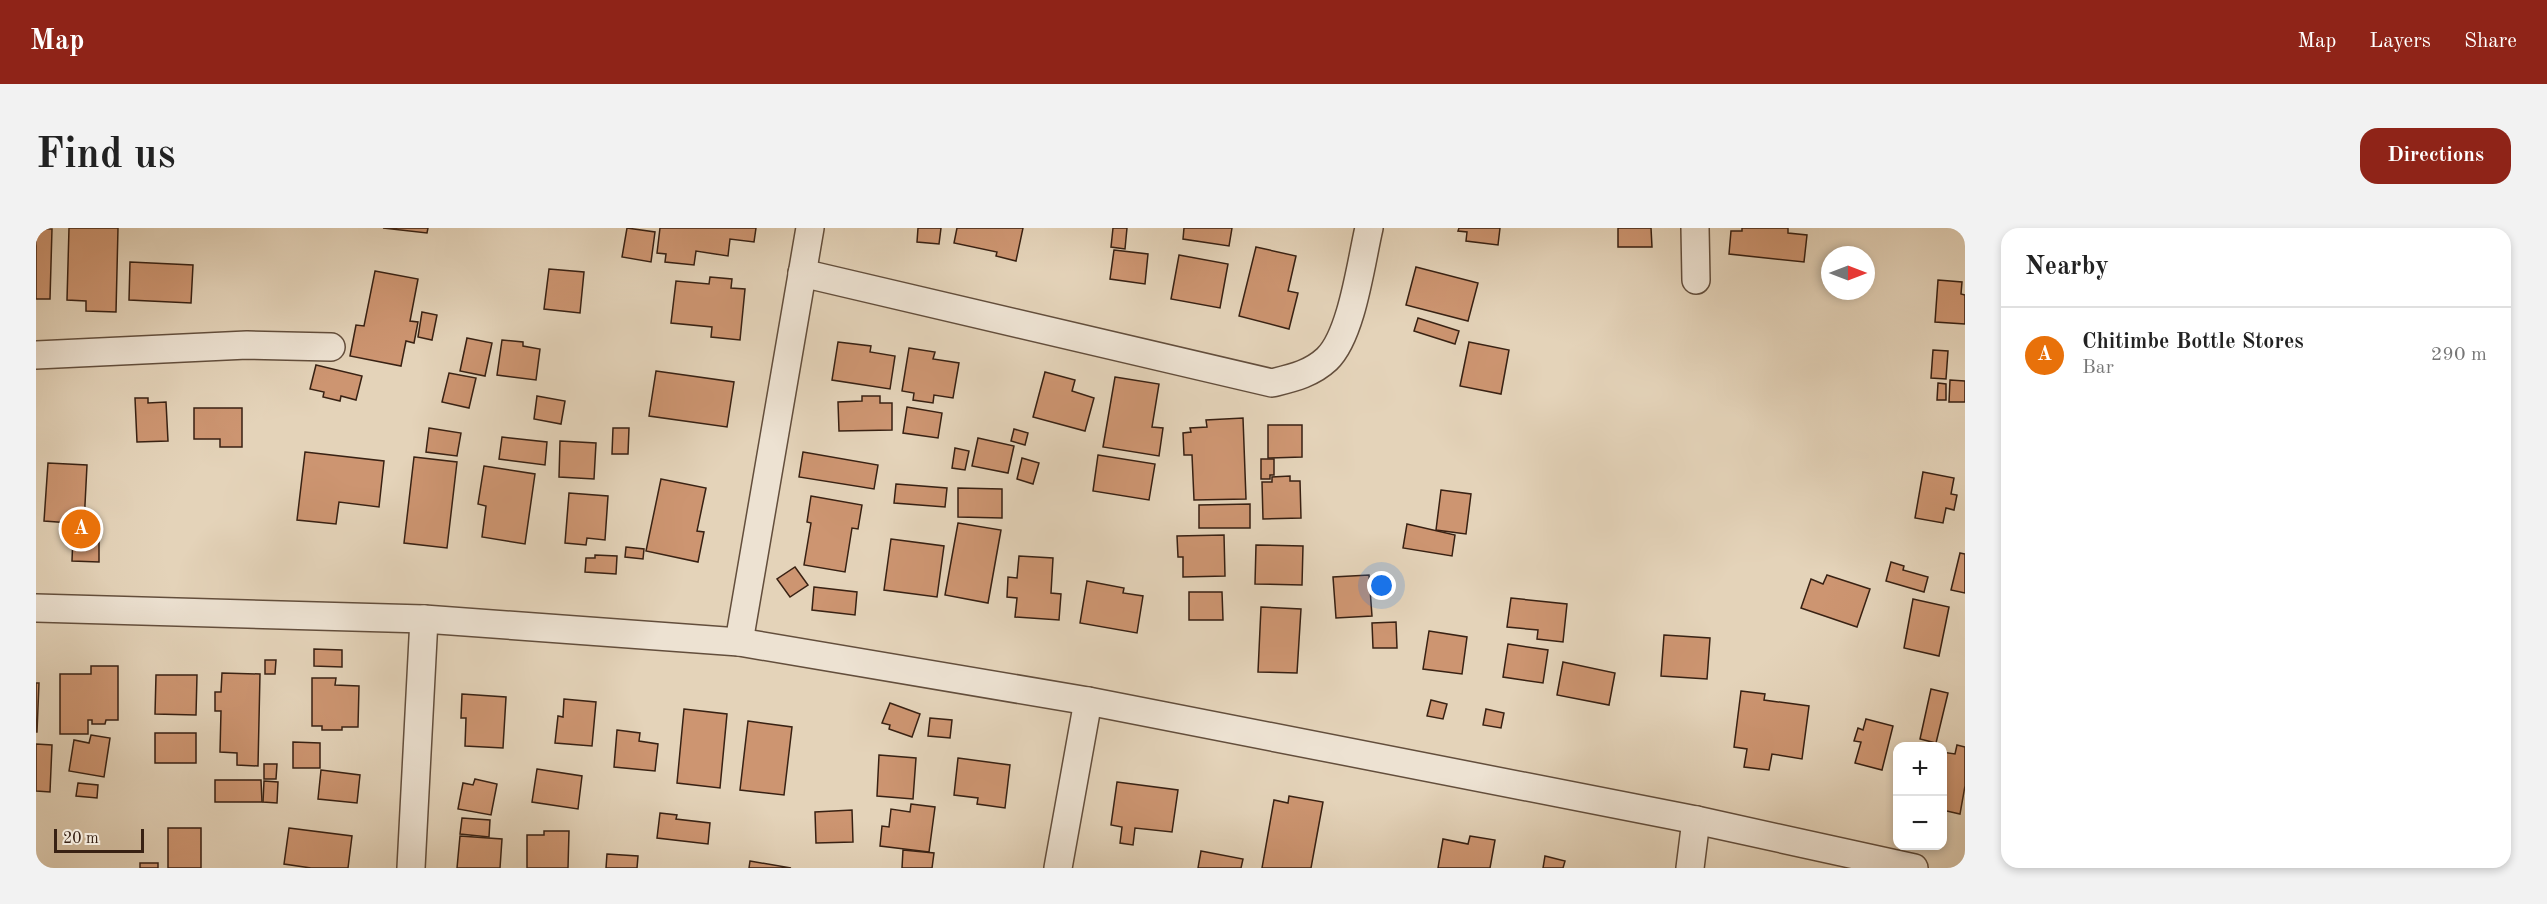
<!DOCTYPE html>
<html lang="en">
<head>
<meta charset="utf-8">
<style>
  :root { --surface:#fff; --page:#f2f2f2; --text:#222; --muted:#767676; --line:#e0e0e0; --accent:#8f2418 }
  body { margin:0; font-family:"Old Standard TT",serif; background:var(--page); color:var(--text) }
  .controls { position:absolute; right:18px; bottom:18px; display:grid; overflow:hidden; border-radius:12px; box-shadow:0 3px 9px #0003 }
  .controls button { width:54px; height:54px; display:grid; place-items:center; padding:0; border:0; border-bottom:2px solid var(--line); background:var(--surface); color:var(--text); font:30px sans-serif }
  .compass { position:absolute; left:1785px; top:18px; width:54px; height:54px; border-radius:50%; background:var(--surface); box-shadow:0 3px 9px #0003; rotate:90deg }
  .scale { position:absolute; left:18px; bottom:15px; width:90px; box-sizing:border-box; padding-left:6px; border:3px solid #382113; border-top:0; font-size:16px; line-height:21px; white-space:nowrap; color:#382113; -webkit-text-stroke:4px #ede2d2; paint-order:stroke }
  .you { position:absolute; left:1346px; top:358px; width:21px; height:21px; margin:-15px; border:4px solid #fff; border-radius:50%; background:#1a73e8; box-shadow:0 0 0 9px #1a73e833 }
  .badge { display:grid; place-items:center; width:39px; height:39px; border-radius:50%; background:var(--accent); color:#fff; font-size:20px; font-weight:700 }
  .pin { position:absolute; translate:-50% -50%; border:3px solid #fff; box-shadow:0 2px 6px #0006 }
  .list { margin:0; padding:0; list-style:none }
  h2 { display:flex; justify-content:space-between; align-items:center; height:78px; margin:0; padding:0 24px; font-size:26px }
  h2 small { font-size:20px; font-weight:400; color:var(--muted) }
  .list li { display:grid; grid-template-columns:39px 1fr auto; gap:18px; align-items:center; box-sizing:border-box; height:96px; padding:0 24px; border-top:2px solid var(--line) }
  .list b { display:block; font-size:22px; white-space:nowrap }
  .list p { margin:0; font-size:20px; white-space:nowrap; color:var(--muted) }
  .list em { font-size:20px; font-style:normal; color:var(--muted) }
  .map { position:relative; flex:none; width:1929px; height:640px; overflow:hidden; border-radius:18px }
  header { display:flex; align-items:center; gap:36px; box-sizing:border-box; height:84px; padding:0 30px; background:var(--accent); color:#fff }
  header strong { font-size:28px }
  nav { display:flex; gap:33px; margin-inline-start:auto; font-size:21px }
  .intro { display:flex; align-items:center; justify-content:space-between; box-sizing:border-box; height:144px; padding:0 36px }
  h1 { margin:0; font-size:42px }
  .button { padding:15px 27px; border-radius:18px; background:var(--accent); color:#fff; font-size:21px; font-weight:700 }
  main { display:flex; gap:36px; padding:0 36px }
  aside { flex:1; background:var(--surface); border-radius:18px; box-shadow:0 3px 9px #0003 }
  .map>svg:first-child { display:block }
</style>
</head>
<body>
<header>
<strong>Map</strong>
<nav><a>Map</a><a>Layers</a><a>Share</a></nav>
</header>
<div class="intro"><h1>Find us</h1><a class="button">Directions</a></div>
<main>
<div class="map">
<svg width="1929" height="640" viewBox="0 0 1929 640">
  <rect width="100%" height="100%" fill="#e4d3b9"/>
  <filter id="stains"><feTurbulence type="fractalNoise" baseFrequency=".00333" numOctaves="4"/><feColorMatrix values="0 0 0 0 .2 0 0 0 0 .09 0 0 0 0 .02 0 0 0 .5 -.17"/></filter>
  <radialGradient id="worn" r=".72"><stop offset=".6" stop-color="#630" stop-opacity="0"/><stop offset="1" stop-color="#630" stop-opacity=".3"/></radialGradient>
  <g fill="#cd9571" stroke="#382113" stroke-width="1.5">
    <path d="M0 0 16 1 14 71H0Z"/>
    <path d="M33 0H82L80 84 50 83V73L31 72Z"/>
    <path d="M347 0H392L391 5Z"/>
    <path d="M591 0 619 4 615 34 586 29Z"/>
    <path d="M624 0H720L718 14 694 11 692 28 660 23 658 37 629 34 630 26 621 25Z"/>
    <path d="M882 0H905L903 16 881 14Z"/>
    <path d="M921 0H987L980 33 960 28 961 24 918 15Z"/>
    <path d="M1077 0H1091L1089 21 1075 19Z"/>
    <path d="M1148 0H1196L1193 18 1147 11Z"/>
    <path d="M1423 0H1464L1462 17 1430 13 1431 4 1422 3Z"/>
    <path d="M1582 0H1615L1616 19H1582Z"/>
    <path d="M1706 0H1752V5L1771 7 1768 34 1693 26 1695 3H1706Z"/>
    <path d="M1220 19 1260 28 1252 63 1262 65 1253 101 1203 88Z"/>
    <path d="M1078 22 1112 26 1109 56 1074 51Z"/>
    <path d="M1143 27 1192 36 1184 80 1135 71Z"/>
    <path d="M94 34 157 37 155 75 93 72Z"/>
    <path d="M1380 39 1442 55 1432 93 1370 77Z"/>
    <path d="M513 41 548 44 544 85 508 81Z"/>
    <path d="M339 43 382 51 374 93 382 94 378 115 370 113 365 138 314 128 320 97 328 98Z"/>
    <path d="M674 49 696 51 695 60 709 61 704 112 675 109 676 99 635 95 640 53 673 56Z"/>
    <path d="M1902 52 1926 54 1925 66 1929 67V96L1899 94Z"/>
    <path d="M386 84 401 87 396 112 382 109Z"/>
    <path d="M1382 90 1423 103 1419 116 1378 103Z"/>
    <path d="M431 110 456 115 449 148 424 143Z"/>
    <path d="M466 112 487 114V118L504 121 500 152 461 147Z"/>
    <path d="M802 114 835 118 834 124 859 128 854 161 796 152Z"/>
    <path d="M1433 114 1473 122 1465 166 1424 158Z"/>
    <path d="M873 120 899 124 897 131 923 135 917 170 898 167 897 175 877 172 878 165 866 163Z"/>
    <path d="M1897 122 1912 123 1910 151 1895 150Z"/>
    <path d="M280 137 326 148 320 172 305 168 304 173 287 169 288 164 274 161Z"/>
    <path d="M620 143 698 154 691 199 613 188Z"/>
    <path d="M1009 144 1039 152 1036 163 1058 170 1049 203 997 189Z"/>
    <path d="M413 145 440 150 433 180 406 174Z"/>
    <path d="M1079 149 1123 156 1116 199 1127 200 1123 228 1067 219Z"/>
    <path d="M1914 152 1929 153V174H1913Z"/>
    <path d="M1902 155 1910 156V172H1901Z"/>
    <path d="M501 168 529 173 525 196 498 191Z"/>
    <path d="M826 168H844V175H856V202L803 203 802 174 826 173Z"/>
    <path d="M99 170H112V175L130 174 132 213 101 214Z"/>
    <path d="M871 179 906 185 902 210 867 205Z"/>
    <path d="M158 180H206V219H184V211H158Z"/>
    <path d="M1207 190 1210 271 1158 272 1156 227H1148L1147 205 1155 204 1154 200 1171 199 1170 192Z"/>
    <path d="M1232 197H1266V229L1232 230Z"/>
    <path d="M393 200 425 205 421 228 390 224Z"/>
    <path d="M577 200H593L592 226H576Z"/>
    <path d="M978 201 992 205 989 217 975 213Z"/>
    <path d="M466 209 511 214 509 237 463 231Z"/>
    <path d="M942 210 978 218 972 245 936 238Z"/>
    <path d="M524 213 560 215 558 251 523 249Z"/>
    <path d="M919 220 933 223 929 242 916 240Z"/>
    <path d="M269 224 348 233 343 279 303 274 300 296 261 292Z"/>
    <path d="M767 224 842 237 838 261 763 249Z"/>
    <path d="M1062 227 1119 236 1113 272 1057 263Z"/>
    <path d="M378 229 421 234 411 320 368 315Z"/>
    <path d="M986 230 1003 235 997 256 981 251Z"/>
    <path d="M1225 231H1238V247H1234V251H1225Z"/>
    <path d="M12 235 51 237 48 296 8 293Z"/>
    <path d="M448 238 499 246 489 316 446 309 450 278 442 276Z"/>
    <path d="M1887 244 1918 250 1915 266 1921 267 1918 282 1910 280 1907 295 1879 290Z"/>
    <path d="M1254 248V253H1264L1265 290 1227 291 1226 254H1236V249Z"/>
    <path d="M625 251 670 260 661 303 668 304 662 334 610 323Z"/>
    <path d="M860 256 911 260 909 279 858 275Z"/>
    <path d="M922 260 966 261V290L922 289Z"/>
    <path d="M1405 262 1435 266 1430 306 1400 302Z"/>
    <path d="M533 265 572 268 569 312 551 310 550 317 529 315Z"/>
    <path d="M775 268 826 277 822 301 816 300 809 344 768 337 775 295 771 294Z"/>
    <path d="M1214 276V300H1163V277Z"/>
    <path d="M922 295 965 302 952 375 909 367Z"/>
    <path d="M1371 296 1419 307 1416 328 1367 320Z"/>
    <path d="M37 307 63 308V334L36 333Z"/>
    <path d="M1188 307 1189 348 1147 349V329H1142L1141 308Z"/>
    <path d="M855 311 908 318 901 369 848 362Z"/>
    <path d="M1220 317 1267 318 1266 357 1219 356Z"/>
    <path d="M590 319 608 321 607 331 589 329Z"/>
    <path d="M1924 325 1929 326V365L1915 362Z"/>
    <path d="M559 327 581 328 580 346 549 344 550 330H559Z"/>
    <path d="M983 328 1017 330 1015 365 1025 366 1023 392 979 389 981 370 971 369 972 349 981 350Z"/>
    <path d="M1855 334 1868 338 1867 342 1892 349 1888 364 1850 353Z"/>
    <path d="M759 339 772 357 754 369 741 351Z"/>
    <path d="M1333 347 1336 388 1300 390 1297 349Z"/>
    <path d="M1791 347 1834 361 1821 399 1765 380 1775 351 1787 356Z"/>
    <path d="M1051 353 1088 360 1087 365 1107 368 1101 405 1044 395Z"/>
    <path d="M778 359 821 364 819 387 776 382Z"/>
    <path d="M1153 364H1186L1187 392H1153Z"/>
    <path d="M1475 370 1531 376 1527 414 1501 411 1502 402 1471 399Z"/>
    <path d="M1877 371 1913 379 1903 428 1868 420Z"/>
    <path d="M1225 379 1265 381 1261 445 1222 444Z"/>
    <path d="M1360 394 1361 420H1337L1336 395Z"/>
    <path d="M1393 403 1431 409 1426 446 1387 441Z"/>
    <path d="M1628 407 1674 410 1671 451 1625 448Z"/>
    <path d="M1472 416 1512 422 1507 455 1467 449Z"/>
    <path d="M278 421 306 422V439L278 438Z"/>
    <path d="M229 432H240L239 446H229Z"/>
    <path d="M1527 434 1579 445 1573 477 1521 467Z"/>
    <path d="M55 438H82V492H70L69 496H56V492H52V506H24V446H55Z"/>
    <path d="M186 445 224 446 222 538 201 537V525L184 524 185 483H179V464H185Z"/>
    <path d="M120 447H161L160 487 119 486Z"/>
    <path d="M276 450H300L299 457 323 458 322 499H306V502H286V498H276Z"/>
    <path d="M0 455H3L1 504H0Z"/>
    <path d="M1895 461 1912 465 1900 515 1884 511Z"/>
    <path d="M1705 463 1729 466 1728 472 1773 478 1766 531 1736 526 1733 542 1708 539 1711 521 1698 519Z"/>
    <path d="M426 466 470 469 467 520 429 518 430 490H425Z"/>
    <path d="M528 471 560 474 556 518 519 515 522 488 527 489Z"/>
    <path d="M1395 472 1411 476 1407 491 1391 488Z"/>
    <path d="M854 475 884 486 876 509 853 501 854 497 846 495Z"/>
    <path d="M648 481 691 486 684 560 641 555Z"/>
    <path d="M1450 481 1468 485 1465 500 1447 497Z"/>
    <path d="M894 490 916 492 914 510 892 508Z"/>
    <path d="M1830 491 1857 498 1846 542 1819 535 1825 514 1818 513 1822 500 1827 502Z"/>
    <path d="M712 493 756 499 748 567 704 562Z"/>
    <path d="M581 502 604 505 603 513 622 516 619 543 578 539Z"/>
    <rect x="119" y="505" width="41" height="30"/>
    <path d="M55 507 74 510 68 549 33 543 38 512 53 515Z"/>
    <path d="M257 514 284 515V540H257Z"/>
    <path d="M0 516 16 517 14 564 0 563Z"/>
    <path d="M1921 517 1929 519V558L1924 586 1906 582V524L1919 526Z"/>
    <path d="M843 527 880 530 877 571 841 568Z"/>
    <path d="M922 530 974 537 969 580 941 576 942 570 918 567Z"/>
    <path d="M228 536H241L240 551H228Z"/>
    <path d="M501 541 546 548 542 581 496 574Z"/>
    <path d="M285 542 324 547 321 575 282 571Z"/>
    <path d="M439 551 461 556 455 587 422 581 427 555 437 557Z"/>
    <path d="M179 552H225L226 574H179Z"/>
    <path d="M228 553 242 554 241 575 227 574Z"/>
    <path d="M1081 554 1142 562 1136 604 1099 600 1097 617 1084 615 1086 599 1075 597Z"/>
    <path d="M42 555 62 557 61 570 40 568Z"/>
    <path d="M1253 568 1287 574 1275 640H1226L1238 572 1252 575Z"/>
    <path d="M875 576 899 579 893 624 844 618 846 598 853 599 855 581 874 584Z"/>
    <path d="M816 582 817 614 780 615 779 584Z"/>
    <path d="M624 585 641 587 640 591 674 595 672 616 621 610Z"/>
    <path d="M426 590 454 592 453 609 424 606Z"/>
    <rect x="132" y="600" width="33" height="40"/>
    <path d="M253 600 316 608 312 640H275L248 636Z"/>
    <path d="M508 603H533L532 640H491V607H508Z"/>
    <path d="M424 608 466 611 464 640H421Z"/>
    <path d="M1434 608 1459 612 1454 640H1402L1407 611 1432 616Z"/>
    <path d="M867 622 898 625 896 640H866Z"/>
    <path d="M1165 623 1207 631 1205 640H1162Z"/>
    <path d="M571 626 602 628 601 640H570Z"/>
    <path d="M1509 628 1529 633 1527 640H1507Z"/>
    <path d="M714 633 755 640H713Z"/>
    <rect x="104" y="635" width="18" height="5"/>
  </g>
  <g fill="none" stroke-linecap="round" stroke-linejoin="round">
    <g stroke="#634e3c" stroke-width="30">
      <g id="street">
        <path d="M1659 0 1660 52"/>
        <path d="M766 45 1236 155C1256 150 1275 146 1291 131 1316 107 1325 34 1333 0"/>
        <path d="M0 127 211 117 295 119"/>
        <path d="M0 380 388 391 703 414 1052 473 1660 592 1878 640"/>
        <path d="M703 414 774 0"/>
        <path d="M375 640 388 391"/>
        <path d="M1022 640 1052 473"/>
        <path d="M1654 640 1660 592"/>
      </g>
    </g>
    <use href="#street" stroke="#ede2d2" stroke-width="27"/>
  </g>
  <rect width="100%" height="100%" filter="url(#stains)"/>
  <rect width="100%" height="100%" fill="url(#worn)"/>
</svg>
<div class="controls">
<button>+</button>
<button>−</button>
</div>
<svg class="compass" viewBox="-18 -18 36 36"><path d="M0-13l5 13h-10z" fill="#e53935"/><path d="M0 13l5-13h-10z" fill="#767676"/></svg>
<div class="scale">20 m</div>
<div class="you"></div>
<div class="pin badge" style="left:45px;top:301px;background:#e8710a">A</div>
</div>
<aside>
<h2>Nearby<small></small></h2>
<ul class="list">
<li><span class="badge" style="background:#e8710a">A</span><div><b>Chitimbe Bottle Stores</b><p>Bar</p></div><em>290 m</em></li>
</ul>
</aside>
</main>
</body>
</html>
